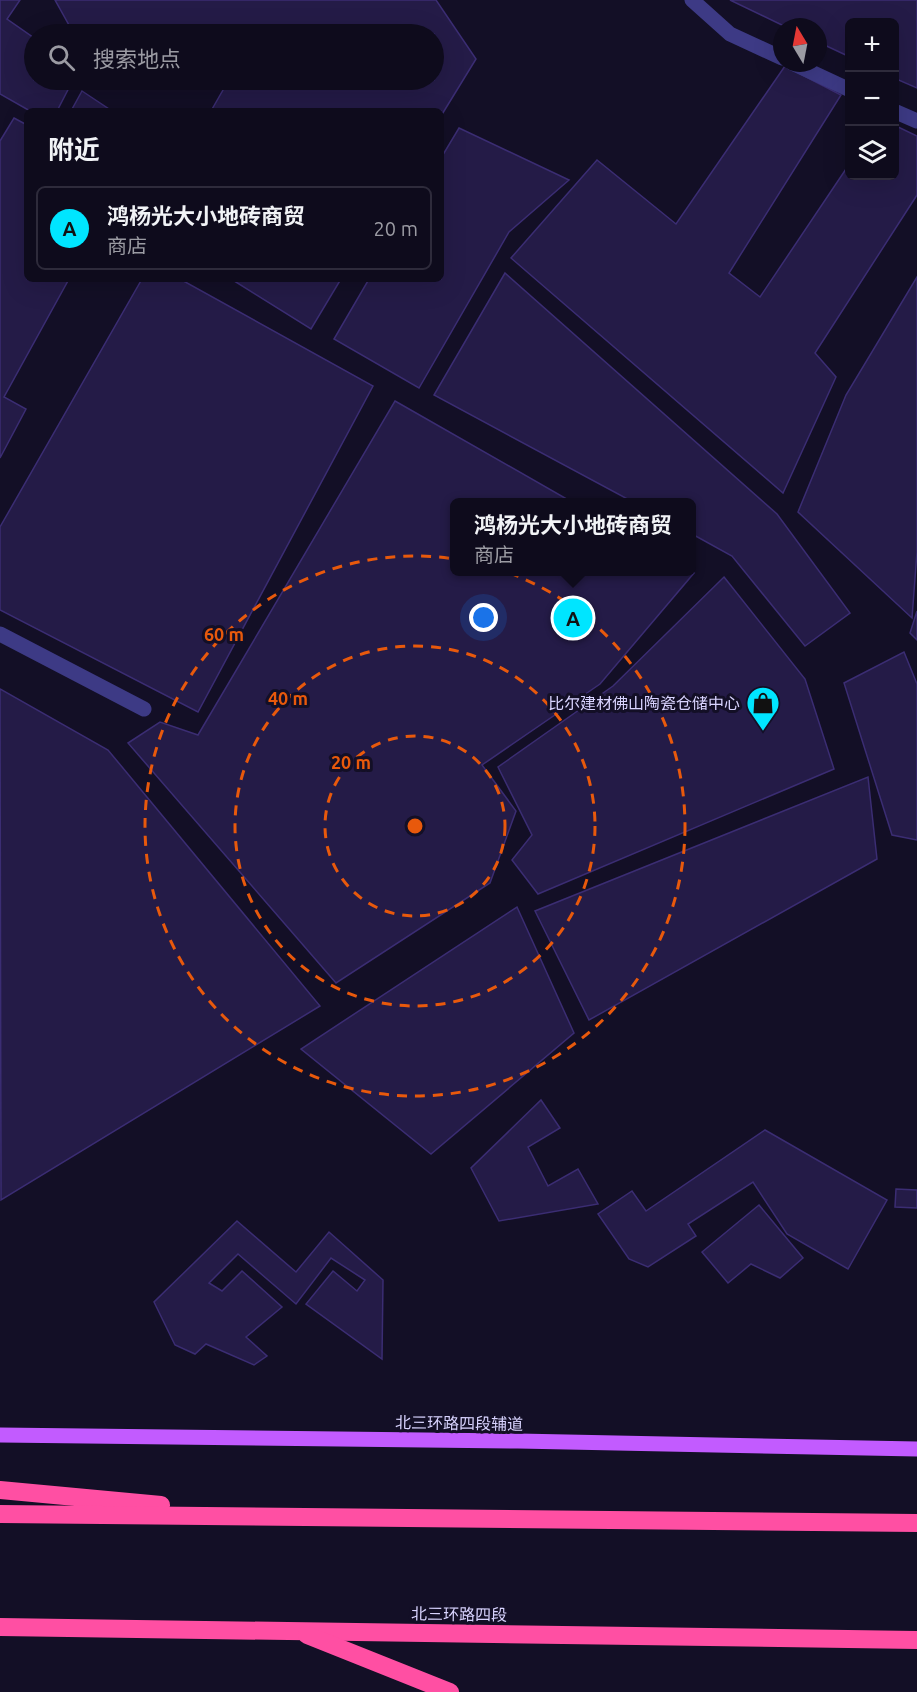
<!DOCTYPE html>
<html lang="zh">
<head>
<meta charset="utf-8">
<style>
  :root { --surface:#0e0b1c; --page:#1c1929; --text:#f1f3f6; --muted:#9b9ba3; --line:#2e2b3b; --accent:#00e5ff }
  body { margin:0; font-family:Ubuntu,"Noto Sans SC",sans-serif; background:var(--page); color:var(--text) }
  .controls { position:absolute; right:18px; top:18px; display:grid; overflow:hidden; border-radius:9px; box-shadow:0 6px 24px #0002 }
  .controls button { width:54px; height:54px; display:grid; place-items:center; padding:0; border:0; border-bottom:2px solid var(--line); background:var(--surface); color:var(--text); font:30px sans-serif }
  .compass { position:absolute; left:773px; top:18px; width:54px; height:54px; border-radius:50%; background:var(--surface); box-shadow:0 6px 24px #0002; rotate:350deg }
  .you { position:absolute; left:484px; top:618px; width:21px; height:21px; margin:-15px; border:4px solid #fff; border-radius:50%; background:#1a73e8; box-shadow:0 0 0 9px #1a73e833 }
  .badge { display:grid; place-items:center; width:39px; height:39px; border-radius:50%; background:var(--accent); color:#111; font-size:20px; font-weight:700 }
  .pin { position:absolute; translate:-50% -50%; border:3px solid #fff; box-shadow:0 2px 6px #0006 }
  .popup { position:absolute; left:450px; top:498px; width:246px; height:78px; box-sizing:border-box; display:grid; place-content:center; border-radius:9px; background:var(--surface); filter:drop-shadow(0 2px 4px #0005); font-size:20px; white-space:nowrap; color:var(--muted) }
  .popup b { font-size:22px; color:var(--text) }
  .popup::after { content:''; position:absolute; left:50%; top:100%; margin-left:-12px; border:12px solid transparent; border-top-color:var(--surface) }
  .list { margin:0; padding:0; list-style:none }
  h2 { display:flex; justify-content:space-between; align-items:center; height:78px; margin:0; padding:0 24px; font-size:26px }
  h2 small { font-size:20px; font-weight:400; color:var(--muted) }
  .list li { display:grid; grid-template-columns:39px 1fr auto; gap:18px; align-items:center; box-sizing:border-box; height:84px; margin:0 12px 12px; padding:0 12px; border:2px solid var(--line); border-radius:9px }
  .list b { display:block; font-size:22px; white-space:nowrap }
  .list p { margin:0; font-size:20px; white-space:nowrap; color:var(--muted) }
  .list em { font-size:20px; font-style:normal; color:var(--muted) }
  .icon { flex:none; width:33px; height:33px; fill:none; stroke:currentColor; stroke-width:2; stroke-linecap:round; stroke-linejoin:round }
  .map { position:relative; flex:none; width:917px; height:1692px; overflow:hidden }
  .search { position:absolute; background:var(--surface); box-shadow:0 6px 24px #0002; left:24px; top:24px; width:420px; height:66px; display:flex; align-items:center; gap:15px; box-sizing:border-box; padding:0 21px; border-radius:33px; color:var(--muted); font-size:22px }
  .panel { position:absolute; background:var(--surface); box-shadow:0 6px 24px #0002; left:24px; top:108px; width:420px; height:174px; border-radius:9px }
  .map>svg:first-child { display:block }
</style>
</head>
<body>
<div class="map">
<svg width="917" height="1692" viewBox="0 0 917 1692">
  <rect width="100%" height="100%" fill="#130f26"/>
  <g fill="#241b47" stroke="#3b2d73" stroke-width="1.5">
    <path d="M0 0H20L7 19 34 38V80H73L57 111H30L0 94Z"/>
    <path d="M55 0H436L476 59 441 116V111H211L227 83 222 80H434V34H74Z"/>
    <path d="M730 0H917V88L894 78V22H850V57L818 42V27H786Z"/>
    <path d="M785 66 841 95 729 273 760 297 850 163V176H894V125L917 136V195L815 353 836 377 783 493 511 258 597 160 676 224Z"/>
    <path d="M82 91 112 111H71Z"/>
    <path d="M14 118 27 125V279H69L4 397 26 409 0 458V141Z"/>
    <path d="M459 128 569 180 509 232 419 388 334 339 369 279H441V158Z"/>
    <path d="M505 273 777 514 850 613 805 646 732 556 692 534V502H633L434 395Z"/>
    <path d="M917 277V552L912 618 798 512 846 395Z"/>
    <path d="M142 279H180L373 386 198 712 0 610V527Z"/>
    <path d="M231 279H341L311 329Z"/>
    <path d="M395 401 572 502H454V572H691L694 573 600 684 482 765 516 811 490 883 336 983 128 743 160 722 198 735Z"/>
    <path d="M724 577 805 679 834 769 538 894 512 860 532 835 498 767 613 686Z"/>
    <path d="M917 611V640L910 633Z"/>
    <path d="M904 652 917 684V840L892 835 844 683Z"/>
    <path d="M0 689 108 750 320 1006 1 1200Z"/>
    <path d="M868 777 877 859 589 1020 535 911Z"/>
    <path d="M517 907 574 1033 431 1154 301 1049Z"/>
    <path d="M541 1100 560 1128 528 1147 548 1186 578 1169 598 1204 499 1221 471 1168Z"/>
    <path d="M765 1130 887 1200 848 1269 787 1234 753 1182 688 1224 696 1236 648 1267 629 1259 598 1214 632 1191 646 1211Z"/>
    <path d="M896 1189 917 1190V1208L895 1207Z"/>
    <path d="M759 1205 803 1258 780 1278 751 1264 728 1283 702 1252Z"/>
    <path d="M237 1221 296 1272 329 1232 383 1280 382 1359 306 1304 333 1271 357 1291 365 1280 331 1258 296 1304 238 1254 209 1283 222 1291 242 1271 282 1307 246 1337 267 1356 254 1365 206 1344 195 1354 175 1345 154 1302Z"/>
  </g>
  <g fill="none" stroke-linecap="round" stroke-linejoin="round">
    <g stroke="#3d3a85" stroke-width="15">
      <path d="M692 0 730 34 782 58"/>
      <path d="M792 63 850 90"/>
      <path d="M894 111 917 121"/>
      <path d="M0 634 144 709"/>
    </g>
    <path stroke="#c25bff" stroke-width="15" d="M0 1435 518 1441 917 1449"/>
    <g stroke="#ff4fa3" stroke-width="18">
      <path d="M0 1490 161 1505"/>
      <path d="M0 1514 917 1523"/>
      <path d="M0 1627 917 1640"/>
      <path d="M307 1635 450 1692"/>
    </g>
  </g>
  <g fill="none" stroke="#e8590c" stroke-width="3" stroke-dasharray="10 8">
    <circle cx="415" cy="826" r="90"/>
    <circle cx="415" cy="826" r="180"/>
    <circle cx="415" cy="826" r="270"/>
  </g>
  <defs>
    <g id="shop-pin" transform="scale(1.725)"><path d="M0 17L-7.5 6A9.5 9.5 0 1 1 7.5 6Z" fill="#00e5ff" stroke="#130f26"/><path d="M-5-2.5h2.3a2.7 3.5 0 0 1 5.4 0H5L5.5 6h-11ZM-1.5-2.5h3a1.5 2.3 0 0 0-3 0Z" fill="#111"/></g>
  </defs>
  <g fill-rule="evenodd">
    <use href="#shop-pin" x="763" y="703"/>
  </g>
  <g text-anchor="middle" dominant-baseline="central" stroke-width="6" stroke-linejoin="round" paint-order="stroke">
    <g font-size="16" fill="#d9d4ff" stroke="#130f26" text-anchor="end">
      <text x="740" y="703">比尔建材佛山陶瓷仓储中心</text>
    </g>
    <g font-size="16" fill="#d9d4ff" stroke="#130f26">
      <text transform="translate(459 1423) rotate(1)">北三环路四段辅道</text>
      <text transform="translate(459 1614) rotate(1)">北三环路四段</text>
    </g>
  </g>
  <circle cx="415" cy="826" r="9" fill="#e8590c" stroke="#130f26" stroke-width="3"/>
  <g font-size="18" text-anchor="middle" font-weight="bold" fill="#e8590c" stroke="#130f26" stroke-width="6" stroke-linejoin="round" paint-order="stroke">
    <text x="224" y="641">60 m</text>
    <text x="288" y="705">40 m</text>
    <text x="351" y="769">20 m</text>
  </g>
</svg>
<div class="controls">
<button>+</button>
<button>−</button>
<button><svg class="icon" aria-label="layers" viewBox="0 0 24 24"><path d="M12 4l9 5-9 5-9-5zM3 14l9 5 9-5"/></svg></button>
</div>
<svg class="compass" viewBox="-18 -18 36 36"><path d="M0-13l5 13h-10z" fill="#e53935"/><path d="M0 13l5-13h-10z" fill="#9b9ba3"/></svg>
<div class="you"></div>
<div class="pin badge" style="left:573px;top:618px">A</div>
<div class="popup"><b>鸿杨光大小地砖商贸</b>商店</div>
<div class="search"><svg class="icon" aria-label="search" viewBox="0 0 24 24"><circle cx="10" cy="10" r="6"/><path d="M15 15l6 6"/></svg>搜索地点</div>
<section class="panel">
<h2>附近<small></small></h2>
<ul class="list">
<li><span class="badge">A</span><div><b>鸿杨光大小地砖商贸</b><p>商店</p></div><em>20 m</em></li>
</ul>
</section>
</div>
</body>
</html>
